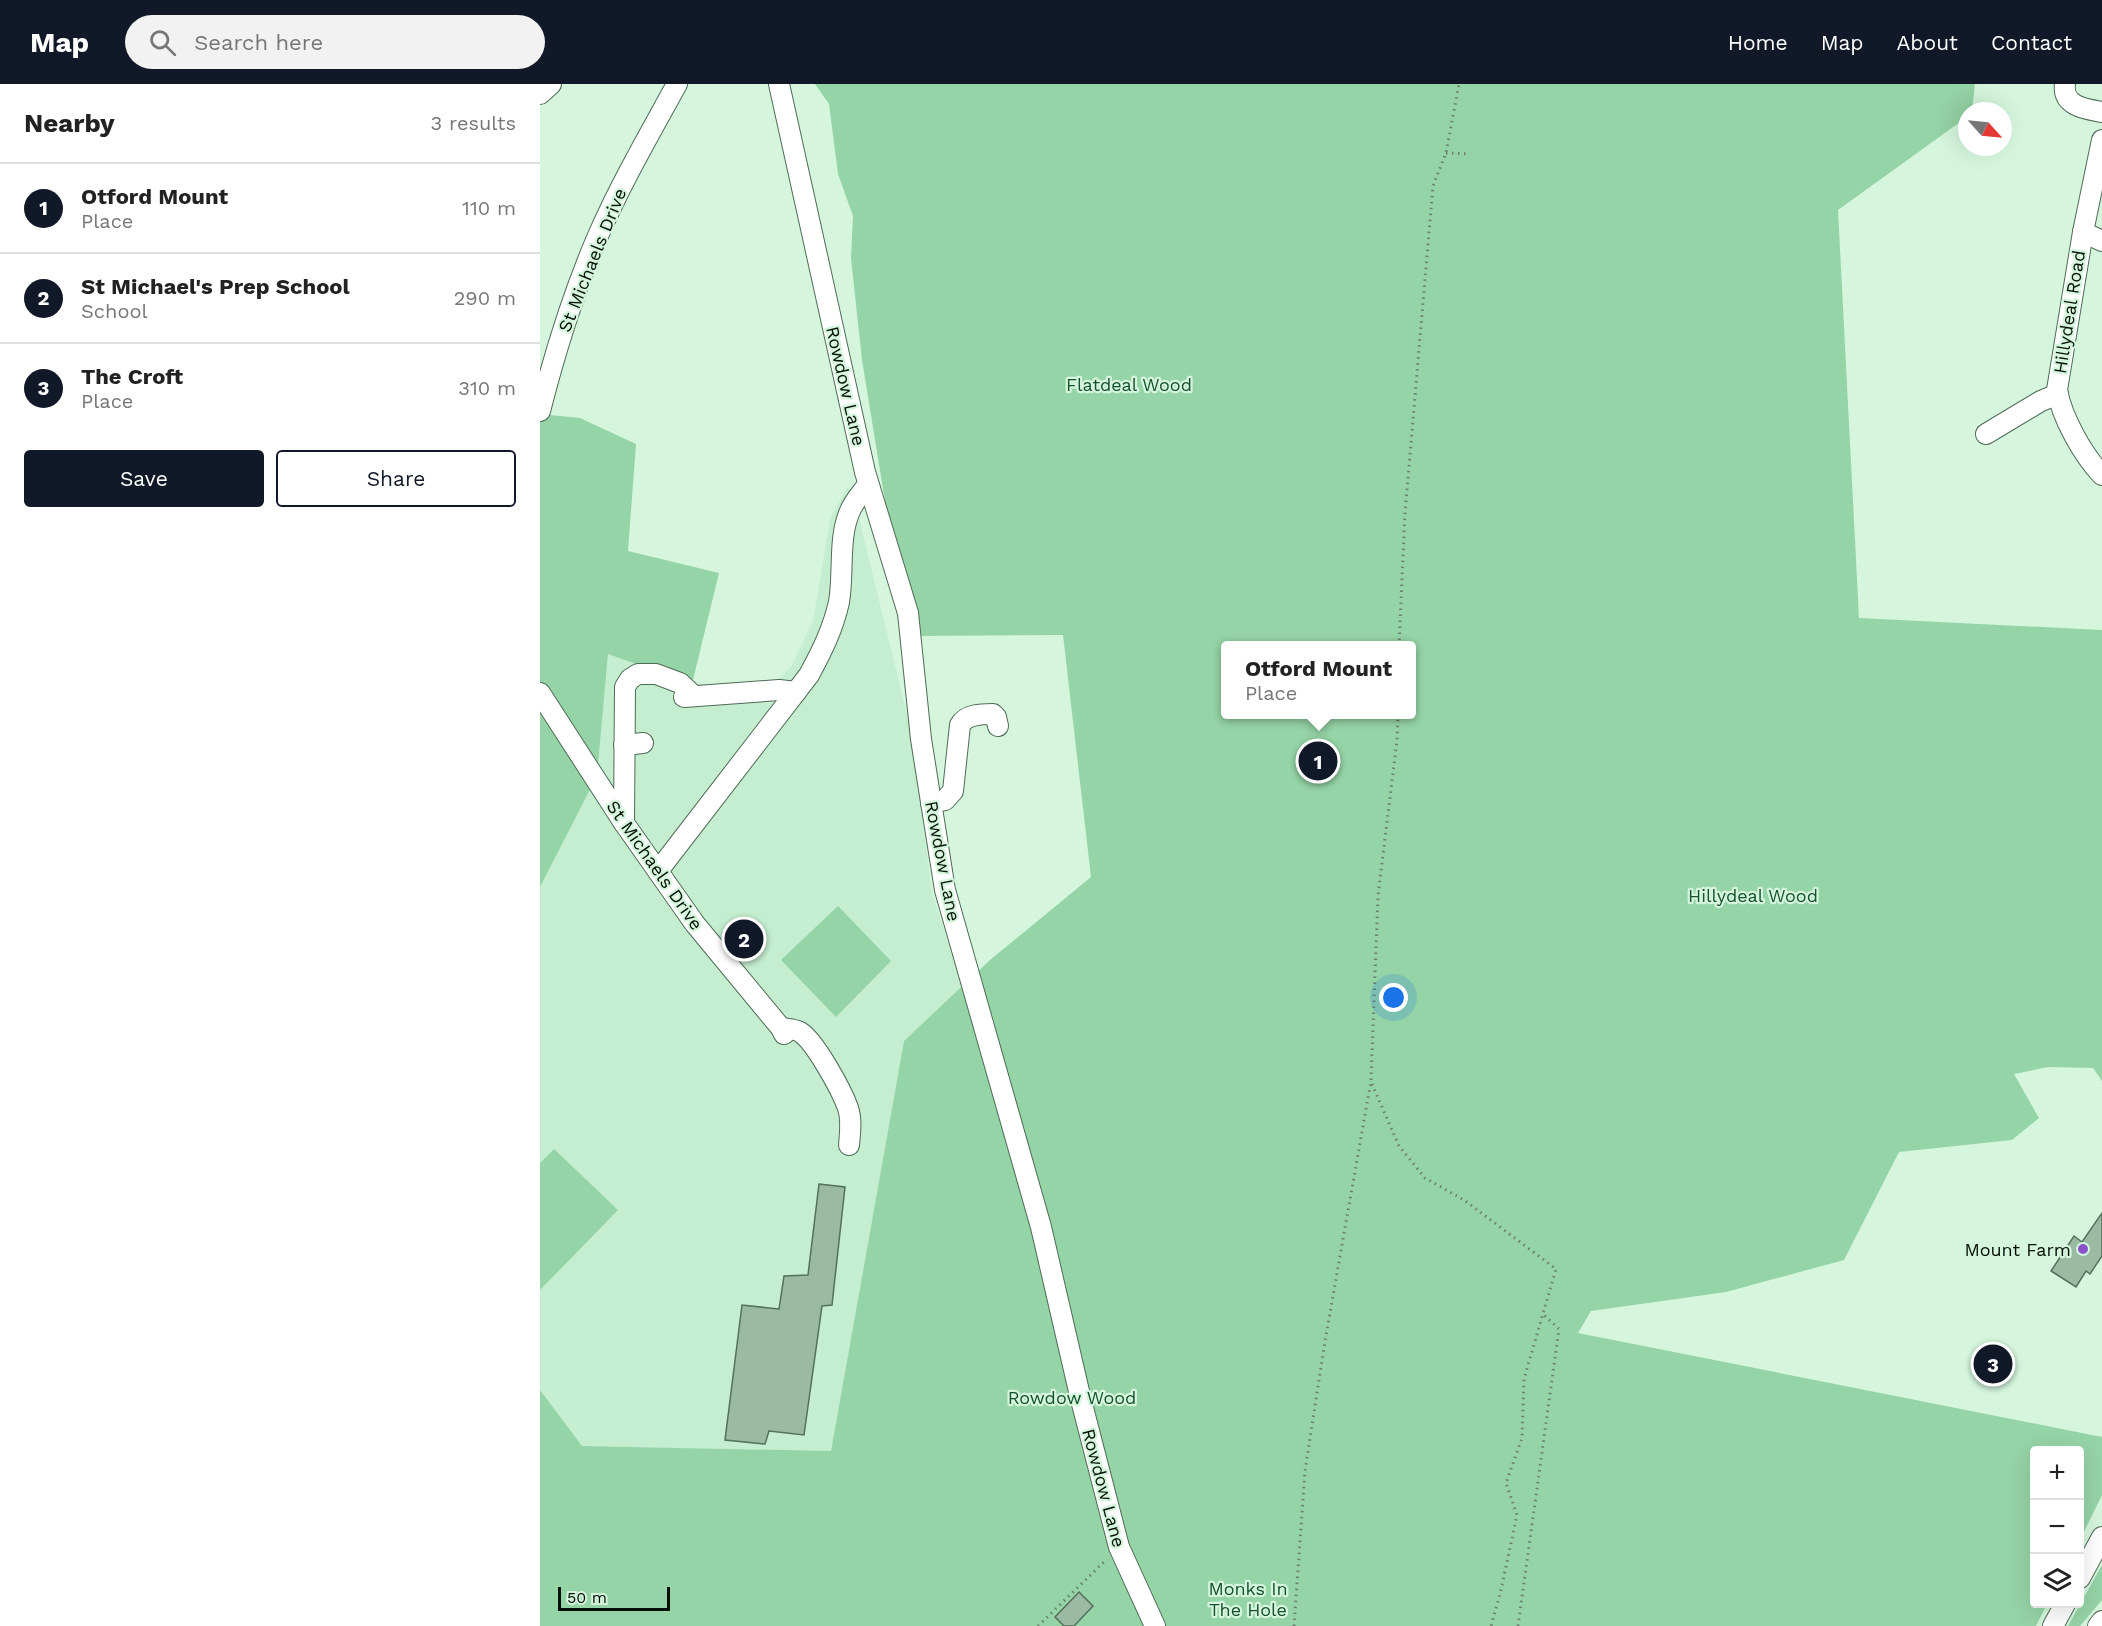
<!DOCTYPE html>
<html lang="en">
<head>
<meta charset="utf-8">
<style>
  :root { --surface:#fff; --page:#f2f2f2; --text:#222; --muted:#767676; --line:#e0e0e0; --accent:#111827 }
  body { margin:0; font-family:"Work Sans",sans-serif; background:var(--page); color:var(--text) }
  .controls { position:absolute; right:18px; bottom:18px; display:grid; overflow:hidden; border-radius:6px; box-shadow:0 6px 24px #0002 }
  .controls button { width:54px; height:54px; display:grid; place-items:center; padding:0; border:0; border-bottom:2px solid var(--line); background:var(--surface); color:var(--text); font:30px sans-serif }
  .compass { position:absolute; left:1418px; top:18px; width:54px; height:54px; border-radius:50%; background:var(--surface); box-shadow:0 6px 24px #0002; rotate:117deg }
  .scale { position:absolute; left:18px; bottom:15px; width:112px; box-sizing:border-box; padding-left:6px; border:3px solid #050f07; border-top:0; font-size:16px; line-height:21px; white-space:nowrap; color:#050f07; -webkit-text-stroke:4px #d5f6dd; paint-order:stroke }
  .you { position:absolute; left:854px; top:914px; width:21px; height:21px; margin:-15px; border:4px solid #fff; border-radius:50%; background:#1a73e8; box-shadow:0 0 0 9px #1a73e833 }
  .badge { display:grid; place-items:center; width:39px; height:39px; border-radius:50%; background:var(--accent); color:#fff; font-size:20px; font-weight:700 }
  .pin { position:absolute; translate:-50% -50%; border:3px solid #fff; box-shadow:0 2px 6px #0006 }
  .popup { position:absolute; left:681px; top:557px; width:195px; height:78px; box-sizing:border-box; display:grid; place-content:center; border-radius:6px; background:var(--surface); filter:drop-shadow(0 2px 4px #0005); font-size:20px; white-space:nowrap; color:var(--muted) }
  .popup b { font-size:22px; color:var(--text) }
  .popup::after { content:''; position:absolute; left:50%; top:100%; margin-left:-12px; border:12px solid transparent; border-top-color:var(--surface) }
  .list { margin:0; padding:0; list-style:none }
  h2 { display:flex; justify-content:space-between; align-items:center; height:78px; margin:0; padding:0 24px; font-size:26px }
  h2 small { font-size:20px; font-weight:400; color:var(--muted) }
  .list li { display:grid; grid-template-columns:39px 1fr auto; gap:18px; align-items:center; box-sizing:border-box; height:90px; padding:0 24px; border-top:2px solid var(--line) }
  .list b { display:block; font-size:22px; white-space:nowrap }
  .list p { margin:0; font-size:20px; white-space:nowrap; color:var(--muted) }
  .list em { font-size:20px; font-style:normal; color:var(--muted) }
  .actions { display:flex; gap:12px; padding:18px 24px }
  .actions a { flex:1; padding:14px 0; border:2px solid var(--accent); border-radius:6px; text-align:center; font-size:21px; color:var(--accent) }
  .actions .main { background:var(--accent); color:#fff }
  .icon { flex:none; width:33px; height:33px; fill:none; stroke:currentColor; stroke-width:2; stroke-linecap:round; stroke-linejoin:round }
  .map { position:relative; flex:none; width:1562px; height:1542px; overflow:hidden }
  header { display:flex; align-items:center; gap:36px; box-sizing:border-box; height:84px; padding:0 30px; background:var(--accent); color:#fff }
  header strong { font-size:28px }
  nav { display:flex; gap:33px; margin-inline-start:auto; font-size:21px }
  .search { width:420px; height:54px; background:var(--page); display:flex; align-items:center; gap:15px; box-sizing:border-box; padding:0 21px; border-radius:33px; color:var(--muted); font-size:22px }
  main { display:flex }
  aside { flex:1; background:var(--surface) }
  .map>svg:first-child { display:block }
</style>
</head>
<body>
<header>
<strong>Map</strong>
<div class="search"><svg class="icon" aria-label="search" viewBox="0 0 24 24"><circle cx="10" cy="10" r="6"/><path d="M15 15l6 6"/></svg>Search here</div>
<nav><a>Home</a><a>Map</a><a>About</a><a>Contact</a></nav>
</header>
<main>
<aside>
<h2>Nearby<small>3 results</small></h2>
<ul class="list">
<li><span class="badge">1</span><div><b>Otford Mount</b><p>Place</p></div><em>110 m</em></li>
<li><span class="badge">2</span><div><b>St Michael's Prep School</b><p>School</p></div><em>290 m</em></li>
<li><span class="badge">3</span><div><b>The Croft</b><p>Place</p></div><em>310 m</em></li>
</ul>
<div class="actions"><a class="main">Save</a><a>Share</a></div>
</aside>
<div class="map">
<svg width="1562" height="1542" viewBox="0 0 1562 1542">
  <rect width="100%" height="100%" fill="#d5f6dd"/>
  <path fill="#c5eed0" d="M308 402 315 418 371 647 392 809 423 902 364 957 291 1367 42 1362 0 1306V803L57 692 68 570 152 600 234 599 251 583 273 537 290 435Z"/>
  <g fill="#95d4a6" fill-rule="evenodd">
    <path d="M275 0H1435L1432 27H1427V33L1298 126 1319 534 1562 546V997L1553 984 1508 983 1474 990 1499 1034 1472 1056 1359 1068 1304 1176 1186 1208 1051 1227 1038 1249 1562 1353V1411L1540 1456V1366H1494V1520H1507L1496 1542H0V1306L42 1362 291 1367 364 957 450 876 551 793 523 551 377 552 346 423 322 276 311 174 313 132 298 90 289 20ZM685 562H871V630H685Z"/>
    <path d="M0 330 40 334 96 360 88 467 179 489 152 600 68 570 57 692 0 803Z"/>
    <path d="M298 822 351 877 296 933 241 876Z"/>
    <path d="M14 1065 78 1126 0 1206V1079Z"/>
    <path d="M1562 1481V1516L1540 1542H1528Z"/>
  </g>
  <g fill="#9abaa2" stroke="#53715b" stroke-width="1.5">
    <path d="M279 1100 305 1103 292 1221 282 1222 264 1351 229 1347 225 1360 185 1356 202 1221 239 1225 244 1192 268 1191Z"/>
    <path d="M1562 1129V1172L1550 1190 1546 1187 1536 1203 1511 1187 1534 1152 1542 1158Z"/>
    <path d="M1445 1266 1466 1273V1295L1439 1288Z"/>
    <path d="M539 1508 553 1522 534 1542H524L515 1533Z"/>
  </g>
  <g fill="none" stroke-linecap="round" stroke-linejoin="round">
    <g stroke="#4e6b56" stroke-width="22">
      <g id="minor">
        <path d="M239 0 325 388 368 529 381 655 405 806 501 1143 541 1316 579 1463 615 1542"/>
        <path d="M1525 0C1522 22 1545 25 1562 28"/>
        <path d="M0 10 11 0"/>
        <path d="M1562 56 1543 148 1517 306C1522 334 1543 371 1562 391"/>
        <path d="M1543 148 1562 157"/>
        <path d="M0 327C15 268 33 210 57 154 80 101 109 51 137 0"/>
        <path d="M1446 350 1501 317 1518 310"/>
        <path d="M0 609 84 739 155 840 241 944 244 950"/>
        <path d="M144 613 239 606 256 608"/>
        <path d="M84 661 103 659"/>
        <path d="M391 719 405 716 413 707 420 641C426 630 442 630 453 630L456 633 458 642"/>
        <path d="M84 739 85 603 90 595 98 590H116L140 599 154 612"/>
        <path d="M118 787 269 591C282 567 293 545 299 518 304 490 298 453 310 427 314 417 322 409 328 400"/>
        <path d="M241 944C247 945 255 945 260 948 275 957 302 1007 308 1024 312 1036 310 1049 309 1061"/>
        <path d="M1540 1494 1562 1453"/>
        <path d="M1513 1542 1525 1520"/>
        <path d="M1558 1542 1562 1537"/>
      </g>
    </g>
    <g stroke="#6b8170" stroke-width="3" stroke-dasharray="1.5 4.5" stroke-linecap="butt">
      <path d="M906 69 930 70"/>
      <path d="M859 562 865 429 893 102 906 69 919 0"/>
      <path d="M832 1000 859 1062 885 1094 924 1116 1016 1185 984 1295 982 1354 966 1399 977 1431 961 1506 951 1542"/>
      <path d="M498 1542 567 1475"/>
      <path d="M754 1542 765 1387 785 1257 831 997 838 812 857 656 858 630"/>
      <path d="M978 1542 1019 1245 1003 1230"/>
    </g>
    <use href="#minor" stroke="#fff" stroke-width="20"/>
  </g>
  <circle fill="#8b52ca" stroke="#d5f6dd" stroke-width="2" cx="1543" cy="1165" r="6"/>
  <g text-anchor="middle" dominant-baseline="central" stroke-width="4.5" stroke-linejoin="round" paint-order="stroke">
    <g font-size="18" fill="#050f07" stroke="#d5f6dd">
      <text transform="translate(52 176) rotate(-68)">St Michaels Drive</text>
      <text transform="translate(1529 228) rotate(-81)">Hillydeal Road</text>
      <text transform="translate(306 302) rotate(77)">Rowdow Lane</text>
      <text transform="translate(403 777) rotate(79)">Rowdow Lane</text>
      <text transform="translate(115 781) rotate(55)">St Michaels Drive</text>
      <text transform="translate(564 1404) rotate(75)">Rowdow Lane</text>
    </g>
    <g font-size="18" fill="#14512c" stroke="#d5f6dd">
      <text x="589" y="300">Flatdeal Wood</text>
      <text x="1213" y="811">Hillydeal Wood</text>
      <text x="532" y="1313">Rowdow Wood</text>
      <text x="708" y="1504">Monks In<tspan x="708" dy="21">The Hole</tspan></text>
    </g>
    <g font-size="18" fill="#050f07" stroke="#d5f6dd" text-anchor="end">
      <text x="1531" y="1165">Mount Farm</text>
    </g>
  </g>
</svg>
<div class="controls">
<button>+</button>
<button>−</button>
<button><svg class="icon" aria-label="layers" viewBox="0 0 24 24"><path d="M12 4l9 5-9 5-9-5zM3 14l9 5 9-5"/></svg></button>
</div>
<svg class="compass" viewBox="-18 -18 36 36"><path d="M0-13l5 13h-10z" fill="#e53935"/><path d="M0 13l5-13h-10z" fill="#767676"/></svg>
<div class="scale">50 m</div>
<div class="you"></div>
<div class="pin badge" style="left:778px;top:677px">1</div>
<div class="popup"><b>Otford Mount</b>Place</div>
<div class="pin badge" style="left:204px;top:855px">2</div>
<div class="pin badge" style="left:1453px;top:1280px">3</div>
</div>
</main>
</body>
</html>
